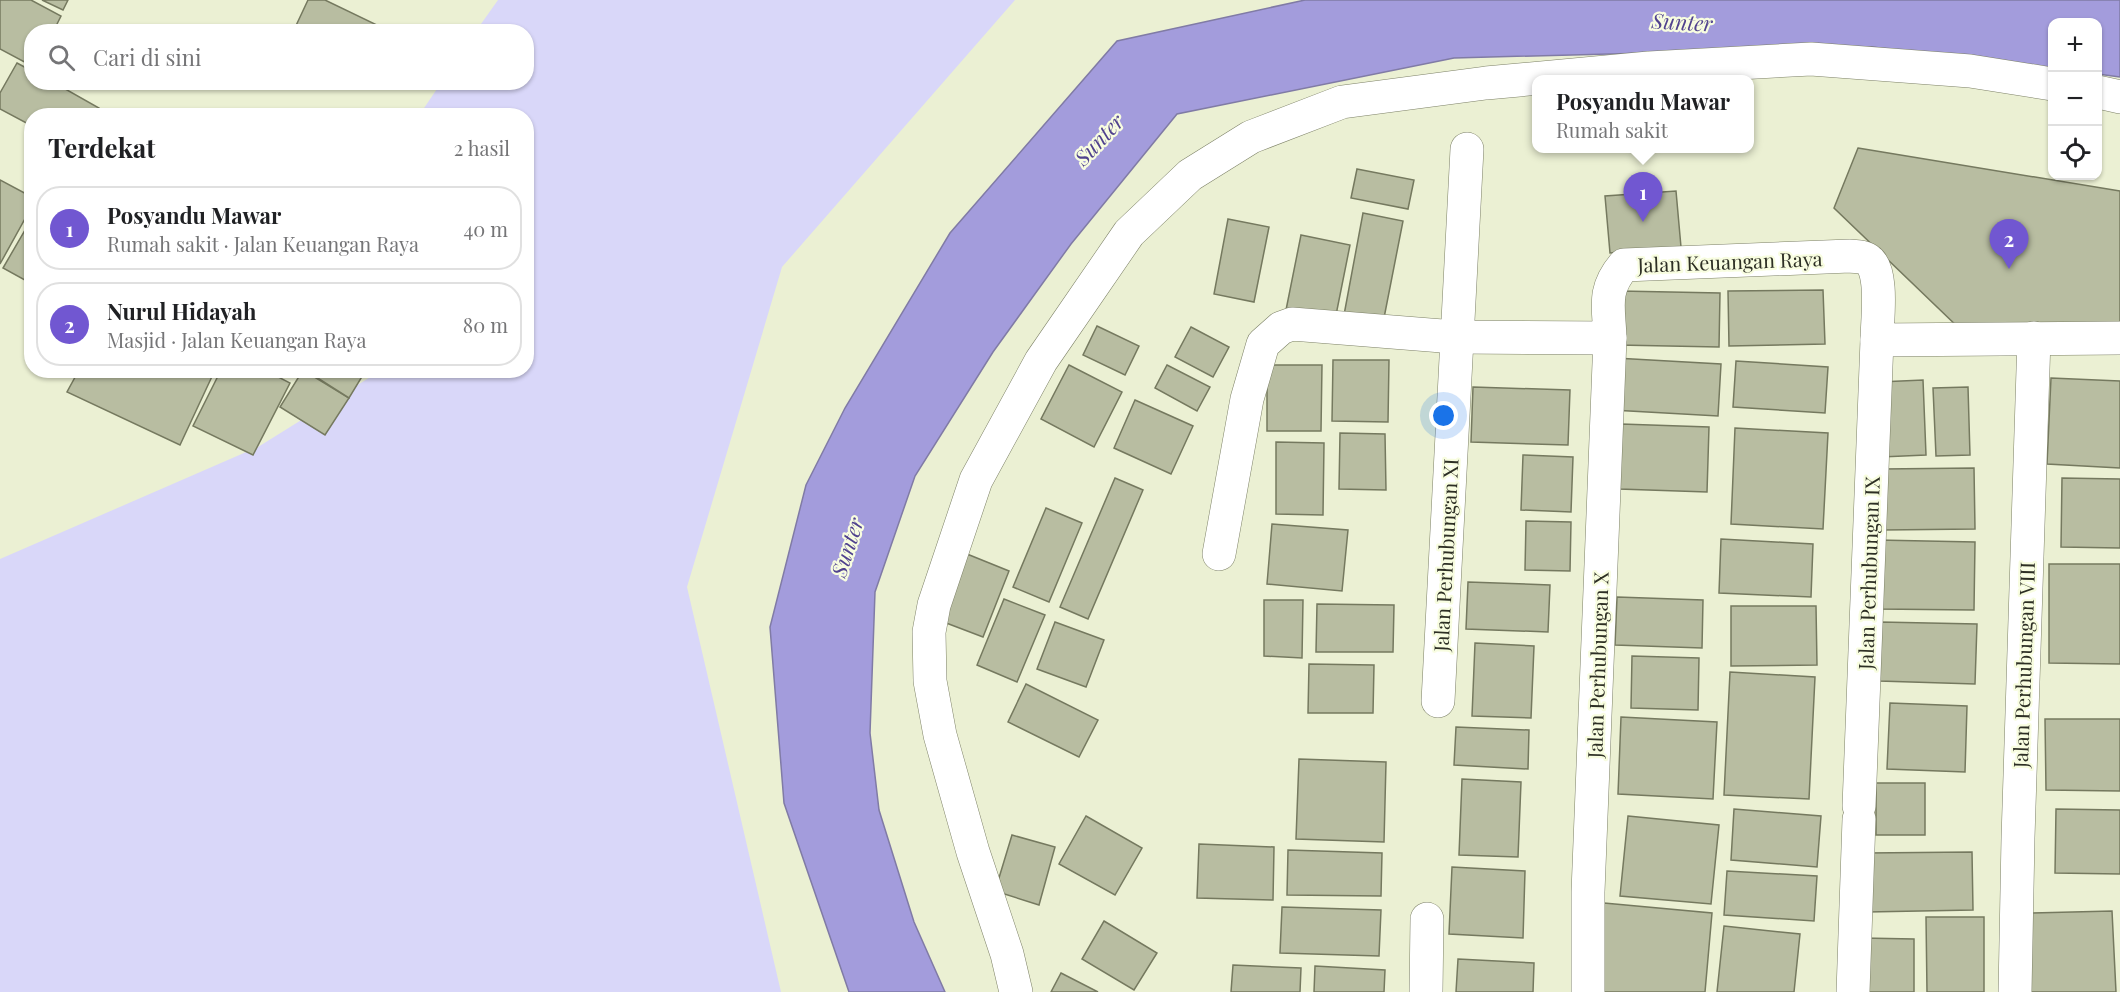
<!DOCTYPE html>
<html lang="id">
<head>
<meta charset="utf-8">
<style>
  :root { --surface:#fff; --page:#f2f2f2; --text:#202124; --muted:#757577; --line:#e0e0e0; --accent:#7157d1 }
  body { margin:0; font-family:"Playfair Display",serif; background:var(--page); color:var(--text) }
  .controls { position:absolute; right:18px; top:18px; display:grid; overflow:hidden; border-radius:12px; box-shadow:0 2px 4px #0004 }
  .controls button { width:54px; height:54px; display:grid; place-items:center; padding:0; border:0; border-bottom:2px solid var(--line); background:var(--surface); color:var(--text); font:30px sans-serif }
  .you { position:absolute; left:1444px; top:416px; width:21px; height:21px; margin:-15px; border:4px solid #fff; border-radius:50%; background:#1a73e8; box-shadow:0 0 0 9px #1a73e833 }
  .badge { display:grid; place-items:center; width:39px; height:39px; border-radius:50%; background:var(--accent); color:#fff; font-size:20px; font-weight:700 }
  .pin { position:absolute; translate:-50% -50px; filter:drop-shadow(0 2px 3px #0008) }
  .pin::after { content:''; position:absolute; top:32px; width:21px; height:18px; background:inherit; clip-path:polygon(0 0,100% 0,50% 100%) }
  .popup { position:absolute; left:1532px; top:75px; width:222px; height:78px; box-sizing:border-box; display:grid; place-content:center; border-radius:12px; background:var(--surface); filter:drop-shadow(0 2px 4px #0005); font-size:20px; white-space:nowrap; color:var(--muted) }
  .popup b { font-size:22px; color:var(--text) }
  .popup::after { content:''; position:absolute; left:50%; top:100%; margin-left:-12px; border:12px solid transparent; border-top-color:var(--surface) }
  .list { margin:0; padding:0; list-style:none }
  h2 { display:flex; justify-content:space-between; align-items:center; height:78px; margin:0; padding:0 24px; font-size:26px }
  h2 small { font-size:20px; font-weight:400; color:var(--muted) }
  .list li { display:grid; grid-template-columns:39px 1fr auto; gap:18px; align-items:center; box-sizing:border-box; height:84px; margin:0 12px 12px; padding:0 12px; border:2px solid var(--line); border-radius:24px }
  .list b { display:block; font-size:22px; white-space:nowrap }
  .list p { margin:0; font-size:20px; white-space:nowrap; color:var(--muted) }
  .list em { font-size:20px; font-style:normal; color:var(--muted) }
  .icon { flex:none; width:33px; height:33px; fill:none; stroke:currentColor; stroke-width:2; stroke-linecap:round; stroke-linejoin:round }
  .map { position:relative; flex:none; width:2120px; height:992px; overflow:hidden }
  .search { position:absolute; background:var(--surface); box-shadow:0 2px 4px #0004; left:24px; top:24px; width:510px; height:66px; display:flex; align-items:center; gap:15px; box-sizing:border-box; padding:0 21px; border-radius:24px; color:var(--muted); font-size:22px }
  .panel { position:absolute; background:var(--surface); box-shadow:0 2px 4px #0004; left:24px; top:108px; width:510px; height:270px; border-radius:24px }
  .map>svg:first-child { display:block }
</style>
</head>
<body>
<div class="map">
<svg width="2120" height="992" viewBox="0 0 2120 992">
  <rect width="100%" height="100%" fill="#ebf0d3"/>
  <path fill="#d9d7f9" d="M498 0H1015L782 267 687 587 781 992H0V559L258 447 380 371 526 370V116H421L420 114 441 83 526 82V32L476 31Z"/>
  <path fill="#a39cdc" stroke="#807ba5" stroke-width="1.5" d="M1305 0H2120V77L2098 74V22H2052V69L1872 47 1454 58 1177 114 1071 244 993 352 915 476 875 592 870 733 879 810 914 922 945 992H849L784 803 770 627 806 485 845 408 950 233 1117 41Z"/>
  <g fill="#b8bda1" stroke="#75795f" stroke-width="1.5">
    <path d="M0 0H31L61 16 53 32H32V66L0 49Z"/>
    <path d="M42 0H68L63 10Z"/>
    <path d="M308 0H325L377 25 374 32H293Z"/>
    <path d="M17 63 32 71V82H53L99 108 95 116H32V126L0 109V93Z"/>
    <path d="M1858 148 2120 191V335L1961 330 1834 208Z"/>
    <path d="M1357 169 1414 180 1408 209 1351 198Z"/>
    <path d="M0 180 32 197V206L0 264Z"/>
    <path d="M1676 191 1681 247 1610 253 1605 196Z"/>
    <path d="M1363 213 1403 221 1383 323 1344 315Z"/>
    <path d="M32 218V284L3 268Z"/>
    <path d="M1228 219 1269 227 1254 302 1214 294Z"/>
    <path d="M1301 235 1350 245 1335 320 1286 310Z"/>
    <path d="M1823 290 1825 344 1729 346 1728 291Z"/>
    <path d="M1620 291 1720 293 1719 347 1618 345Z"/>
    <path d="M1097 326 1139 346 1125 375 1083 355Z"/>
    <path d="M1191 327 1229 347 1213 377 1175 357Z"/>
    <path d="M1615 358 1721 364 1718 416 1612 410Z"/>
    <path d="M1333 360H1389L1388 422 1332 421Z"/>
    <path d="M1736 361 1828 367 1825 413 1733 407Z"/>
    <path d="M1069 365 1122 392 1094 447 1041 419Z"/>
    <path d="M1167 365 1210 387 1197 411 1155 388Z"/>
    <path d="M1267 365H1322L1321 431H1267Z"/>
    <path d="M79 370H215L180 445 67 392Z"/>
    <path d="M221 370H265L290 383 253 455 193 426Z"/>
    <path d="M303 370 349 398 325 435 280 407Z"/>
    <path d="M305 370H366L349 398Z"/>
    <path d="M2051 378 2120 381V468L2047 464Z"/>
    <path d="M1923 380 1926 455 1881 457 1879 382Z"/>
    <path d="M1473 387 1570 390 1568 445 1471 442Z"/>
    <path d="M1968 387 1970 455 1936 456 1933 388Z"/>
    <path d="M1135 400 1193 426 1171 474 1114 448Z"/>
    <path d="M1621 424 1709 427 1707 492 1619 489Z"/>
    <path d="M1735 428 1828 433 1823 529 1731 524Z"/>
    <path d="M1340 433 1385 434 1386 490 1339 489Z"/>
    <path d="M1276 442 1324 443 1323 515 1276 514Z"/>
    <path d="M1523 455 1573 457 1571 512 1521 510Z"/>
    <path d="M1974 468 1975 529 1883 530 1882 469Z"/>
    <path d="M1115 478 1143 490 1088 619 1060 607Z"/>
    <path d="M2062 478 2120 479V548L2061 547Z"/>
    <path d="M1046 508 1082 523 1049 602 1013 587Z"/>
    <path d="M1526 521 1571 522 1570 571 1525 570Z"/>
    <path d="M1272 524 1348 530 1342 591 1267 584Z"/>
    <path d="M1721 539 1813 544 1811 597 1719 593Z"/>
    <path d="M1877 540 1975 542 1974 610 1877 609Z"/>
    <path d="M967 554 1009 571 983 637 941 621Z"/>
    <path d="M2049 564H2120V664L2049 663Z"/>
    <path d="M1468 582 1550 585 1548 632 1466 629Z"/>
    <path d="M1617 597 1703 600 1702 648 1615 645Z"/>
    <path d="M1004 599 1045 615 1017 682 977 665Z"/>
    <path d="M1264 600H1303L1302 658 1264 656Z"/>
    <path d="M1317 604 1394 605 1393 652H1316Z"/>
    <path d="M1731 606H1816L1817 665 1731 666Z"/>
    <path d="M1055 622 1104 640 1086 687 1037 669Z"/>
    <path d="M1880 622 1977 624 1975 684 1879 681Z"/>
    <path d="M1475 643 1534 646 1531 718 1472 716Z"/>
    <path d="M1632 656 1699 658 1698 710 1631 708Z"/>
    <path d="M1309 664 1374 665 1373 713H1308Z"/>
    <path d="M1730 672 1815 677 1809 799 1724 795Z"/>
    <path d="M1026 684 1098 720 1079 757 1008 722Z"/>
    <path d="M1890 703 1967 706 1965 772 1887 769Z"/>
    <path d="M1621 717 1717 722 1713 799 1618 794Z"/>
    <path d="M2045 719H2120V791L2046 790Z"/>
    <path d="M1456 727 1529 730 1528 769 1454 765Z"/>
    <path d="M1299 759 1386 762 1384 842 1296 839Z"/>
    <path d="M1462 779 1521 782 1518 857 1459 855Z"/>
    <rect x="1876" y="783" width="49" height="52"/>
    <path d="M1734 809 1821 816 1817 867 1731 860Z"/>
    <path d="M2056 809 2120 810V874L2055 873Z"/>
    <path d="M1086 816 1142 848 1115 895 1059 864Z"/>
    <path d="M1628 816 1719 825 1711 904 1620 896Z"/>
    <path d="M1012 835 1055 847 1039 905 995 891Z"/>
    <path d="M1199 844 1274 847 1273 900 1197 898Z"/>
    <path d="M1288 850 1382 853 1381 896 1287 895Z"/>
    <path d="M1972 852 1973 910 1867 912 1866 853Z"/>
    <path d="M1452 867 1525 871 1523 938 1449 934Z"/>
    <path d="M1727 871 1817 876 1814 921 1724 915Z"/>
    <path d="M1604 903 1712 913 1705 992H1596Z"/>
    <path d="M1282 907 1381 910 1379 956 1280 953Z"/>
    <path d="M2112 911 2116 992H2031L2027 913Z"/>
    <path d="M1926 917H1984V992H1927Z"/>
    <path d="M1104 921 1157 953 1134 990 1082 959Z"/>
    <path d="M1724 926 1800 934 1794 992H1717Z"/>
    <path d="M1862 938 1914 939V992H1863Z"/>
    <path d="M1458 959 1534 963 1533 992H1456Z"/>
    <path d="M1233 965 1301 968 1300 992H1231Z"/>
    <path d="M1315 966 1385 970 1384 992H1314Z"/>
    <path d="M1061 973 1098 992H1051Z"/>
  </g>
  <g fill="none" stroke-linecap="round" stroke-linejoin="round">
    <g stroke="#7d8167" stroke-width="34">
      <g id="street">
        <path d="M2098 92 2120 97"/>
        <path d="M1219 554 1247 399 1263 344 1281 328 1292 324 1455 337 1610 338C1609 307 1602 291 1624 265L1850 256C1855 257 1864 256 1868 260 1884 270 1877 322 1877 340L2120 338"/>
        <path d="M1438 701 1467 149"/>
        <path d="M1859 806 1877 340"/>
        <path d="M1016 992 1007 954 973 852 940 735 930 681 929 632 934 605 976 480 1041 361 1129 233 1190 175 1251 137 1342 102 1486 83 1649 68 1811 59 1970 71 2052 84"/>
        <path d="M1426 992 1427 919"/>
        <path d="M1588 992V892L1610 338"/>
        <path d="M1853 992 1859 819"/>
        <path d="M2015 992 2018 838 2034 338"/>
      </g>
    </g>
    <use href="#street" stroke="#fff" stroke-width="33"/>
  </g>
  <g text-anchor="middle" dominant-baseline="central" stroke-width="4.5" stroke-linejoin="round" paint-order="stroke">
    <g font-size="20" fill="#2d2f24" stroke="#f8fde0">
      <text transform="translate(1730 261) rotate(-2)">Jalan Keuangan Raya</text>
      <text transform="translate(1445 555) rotate(-87)">Jalan Perhubungan XI</text>
      <text transform="translate(1868 573) rotate(-88)">Jalan Perhubungan IX</text>
      <text transform="translate(1597 665) rotate(-88)">Jalan Perhubungan X</text>
      <text transform="translate(2023 665) rotate(-88)">Jalan Perhubungan VIII</text>
    </g>
    <g font-size="21" font-style="italic" fill="#50428e" stroke="#f8fde0">
      <text transform="translate(1682 21) rotate(3)">Sunter</text>
      <text transform="translate(1098 139) rotate(-47)">Sunter</text>
      <text transform="translate(846 547) rotate(-72)">Sunter</text>
    </g>
  </g>
</svg>
<div class="controls">
<button>+</button>
<button>−</button>
<button><svg class="icon" aria-label="locate" viewBox="0 0 24 24"><circle cx="12" cy="12" r="6"/><path d="M12 2v4M12 18v4M2 12h4M18 12h4"/></svg></button>
</div>
<div class="you"></div>
<div class="pin badge" style="left:1643px;top:222px">1</div>
<div class="popup"><b>Posyandu Mawar</b>Rumah sakit</div>
<div class="pin badge" style="left:2009px;top:269px">2</div>
<div class="search"><svg class="icon" aria-label="search" viewBox="0 0 24 24"><circle cx="10" cy="10" r="6"/><path d="M15 15l6 6"/></svg>Cari di sini</div>
<section class="panel">
<h2>Terdekat<small>2 hasil</small></h2>
<ul class="list">
<li><span class="badge">1</span><div><b>Posyandu Mawar</b><p>Rumah sakit · Jalan Keuangan Raya</p></div><em>40 m</em></li>
<li><span class="badge">2</span><div><b>Nurul Hidayah</b><p>Masjid · Jalan Keuangan Raya</p></div><em>80 m</em></li>
</ul>
</section>
</div>
</body>
</html>
